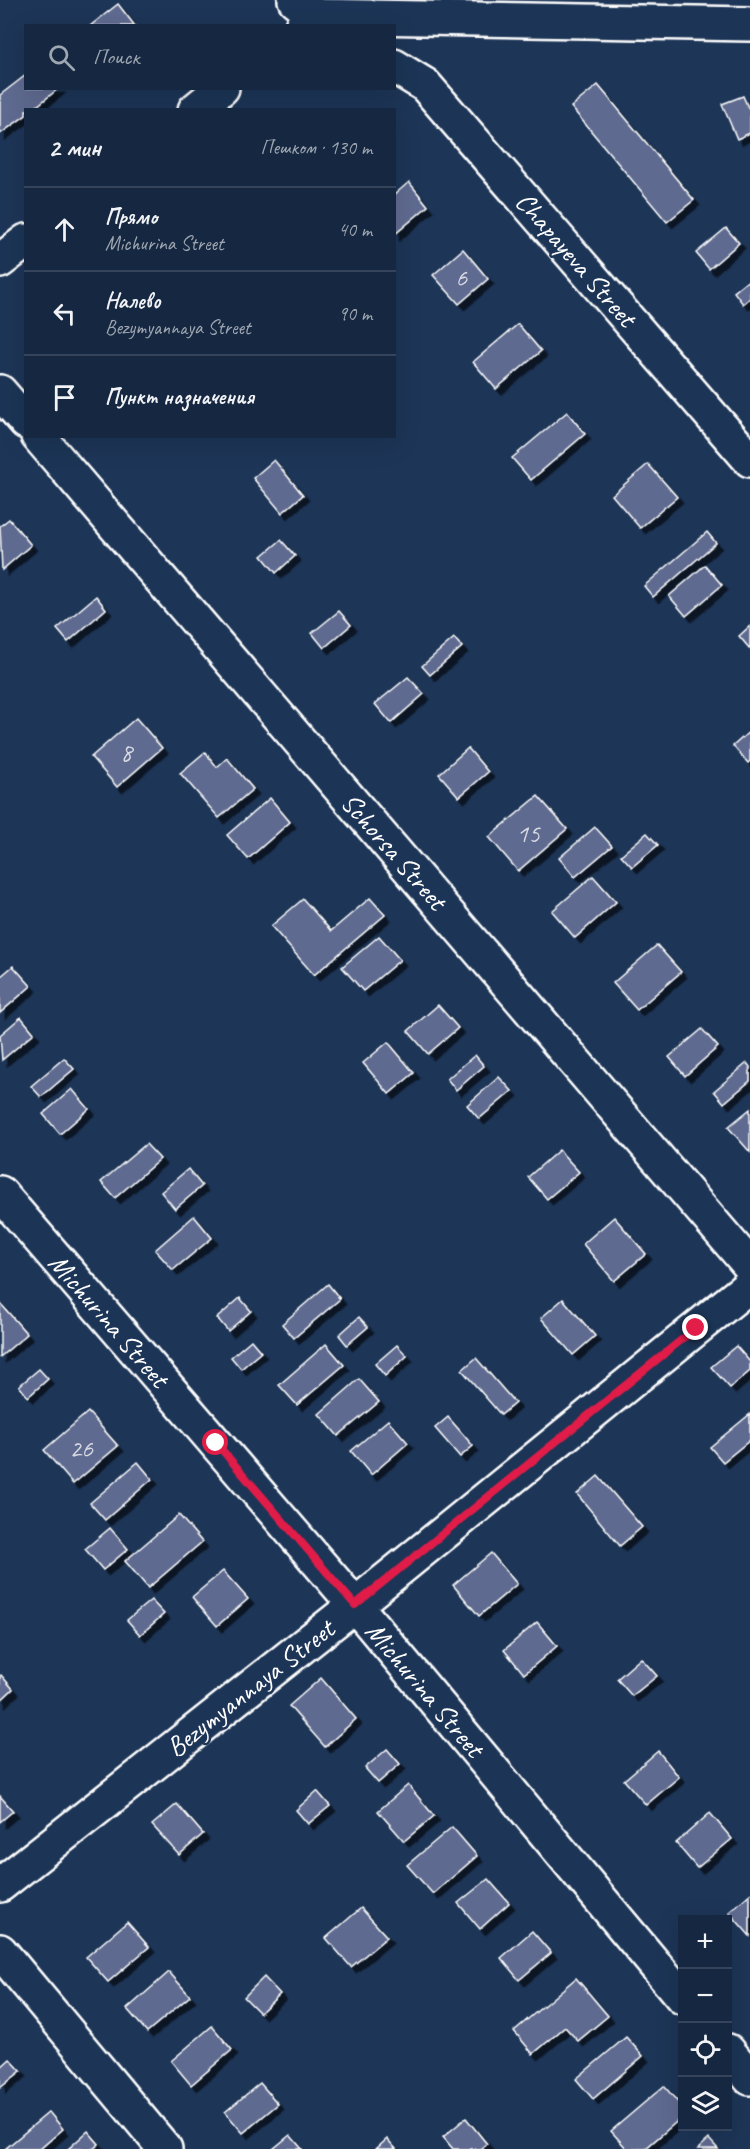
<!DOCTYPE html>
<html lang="ru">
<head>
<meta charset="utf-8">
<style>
  :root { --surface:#162841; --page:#1f3048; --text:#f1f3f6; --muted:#9ea6b1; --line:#35445a }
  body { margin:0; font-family:Caveat,sans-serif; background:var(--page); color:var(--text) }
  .controls { position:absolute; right:18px; bottom:18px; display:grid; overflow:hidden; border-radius:0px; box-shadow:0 6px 24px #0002 }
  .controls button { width:54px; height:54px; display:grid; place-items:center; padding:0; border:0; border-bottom:2px solid var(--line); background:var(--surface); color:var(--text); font:30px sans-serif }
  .stop { position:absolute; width:18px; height:18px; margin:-14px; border:4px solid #e11d48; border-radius:50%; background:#fff }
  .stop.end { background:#e11d48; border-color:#fff; box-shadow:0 2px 6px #0008 }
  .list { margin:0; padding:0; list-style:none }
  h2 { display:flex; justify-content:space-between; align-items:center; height:78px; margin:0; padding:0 24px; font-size:26px }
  h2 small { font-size:20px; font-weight:400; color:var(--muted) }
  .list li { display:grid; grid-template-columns:39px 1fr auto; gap:18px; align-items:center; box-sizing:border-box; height:84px; padding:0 24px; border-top:2px solid var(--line) }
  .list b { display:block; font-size:22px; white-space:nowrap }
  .list p { margin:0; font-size:20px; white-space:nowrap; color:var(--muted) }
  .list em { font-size:20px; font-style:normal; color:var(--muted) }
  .icon { flex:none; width:33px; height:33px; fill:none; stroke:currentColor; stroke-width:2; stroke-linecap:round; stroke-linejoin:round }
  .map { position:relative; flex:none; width:750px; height:2149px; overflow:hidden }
  .search { position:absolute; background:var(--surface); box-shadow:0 6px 24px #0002; left:24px; top:24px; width:372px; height:66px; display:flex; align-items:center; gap:15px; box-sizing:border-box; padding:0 21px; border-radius:0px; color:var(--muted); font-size:22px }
  .panel { position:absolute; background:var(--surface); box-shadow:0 6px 24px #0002; left:24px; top:108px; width:372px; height:330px; border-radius:0px }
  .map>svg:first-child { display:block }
</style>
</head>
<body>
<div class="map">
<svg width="750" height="2149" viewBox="0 0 750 2149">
  <defs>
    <filter id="shadow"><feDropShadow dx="5.5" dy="5.5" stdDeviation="0" flood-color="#0009"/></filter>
  </defs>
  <rect width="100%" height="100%" fill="#1d3557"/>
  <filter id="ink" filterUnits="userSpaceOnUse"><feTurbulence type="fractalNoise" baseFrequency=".0167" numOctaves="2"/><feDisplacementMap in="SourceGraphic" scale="12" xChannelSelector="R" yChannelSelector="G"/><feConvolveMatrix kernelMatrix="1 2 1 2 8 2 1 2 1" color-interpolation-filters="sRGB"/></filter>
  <g filter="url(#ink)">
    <g fill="#5f6b90" stroke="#fff" stroke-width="1.5" filter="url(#shadow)">
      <path d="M118 4 135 26H90Z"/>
      <path d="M26 75V88H59L32 110H26V115L0 134V95Z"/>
      <path d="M598 85 694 200 667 222 571 107Z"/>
      <path d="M743 96 750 112V133L737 139 722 104Z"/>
      <path d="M409 182 428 206 394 235V195Z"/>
      <path d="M726 228 739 243 709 269 696 253Z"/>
      <path d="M463 249 488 279 459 304 433 275Z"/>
      <path d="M750 279V298L743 304 734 292Z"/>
      <path d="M518 324 541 351 496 389 473 362Z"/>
      <path d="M567 412 585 434 531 480 512 458Z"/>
      <path d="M274 460 303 495 282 513 253 478Z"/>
      <path d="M648 464 677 497 640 528 612 495Z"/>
      <path d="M9 519 31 545 2 570 0 526Z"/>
      <path d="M707 532 716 543 653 597 644 586Z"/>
      <path d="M281 540 295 556 276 573 262 556Z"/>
      <path d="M705 565 722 585 686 616 669 596Z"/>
      <path d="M96 596 106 609 68 642 57 629Z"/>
      <path d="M339 611 351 625 324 648 312 633Z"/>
      <path d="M750 626V649L739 636Z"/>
      <path d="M454 638 462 647 430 675 422 666Z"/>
      <path d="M408 677 424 694 391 723 375 704Z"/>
      <path d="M136 718 162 748 117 787 91 757Z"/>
      <path d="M750 731V761L748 763 733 746Z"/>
      <path d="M468 748 488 772 459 797 439 774Z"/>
      <path d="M205 752 217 767 227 758 253 789 219 818 180 773Z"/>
      <path d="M538 796 567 829 518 871 489 837Z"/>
      <path d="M270 798 290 822 248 859 227 835Z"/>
      <path d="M595 827 612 846 575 877 559 858Z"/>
      <path d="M647 833 658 845 632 867 621 855Z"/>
      <path d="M593 876 616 902 575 938 552 911Z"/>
      <path d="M370 898 385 915 314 975 271 926 303 899 331 931Z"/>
      <path d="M379 936 400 960 363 991 342 967Z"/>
      <path d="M657 945 681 972 637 1010 613 983Z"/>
      <path d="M13 966 31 986 0 1013V977Z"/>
      <path d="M438 1005 458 1028 428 1054 408 1031Z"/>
      <path d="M21 1017 34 1033 2 1060 0 1035Z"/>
      <path d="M702 1029 718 1047 685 1076 669 1057Z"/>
      <path d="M388 1042 414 1073 389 1094 363 1063Z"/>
      <path d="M475 1055 484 1066 456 1090 447 1079Z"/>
      <path d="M64 1058 74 1069 41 1097 31 1086Z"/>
      <path d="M747 1063 750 1067V1081L724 1103 714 1091Z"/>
      <path d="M499 1077 512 1091 479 1119 467 1105Z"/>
      <path d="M72 1089 89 1109 60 1134 43 1114Z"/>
      <path d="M750 1109V1152L728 1127Z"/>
      <path d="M146 1144 160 1159 115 1198 101 1182Z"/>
      <path d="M559 1150 579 1172 547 1199 528 1177Z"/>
      <path d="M188 1169 202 1186 175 1209 161 1192Z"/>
      <path d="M194 1216 212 1238 173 1270 155 1250Z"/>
      <path d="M614 1217 646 1254 614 1281 583 1244Z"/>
      <path d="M328 1284 340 1299 294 1338 282 1324Z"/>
      <path d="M240 1298 251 1311 228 1331 217 1318Z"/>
      <path d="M563 1299 595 1336 573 1355 541 1318Z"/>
      <path d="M0 1303 27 1334 0 1357Z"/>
      <path d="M359 1317 368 1327 347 1345 339 1335Z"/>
      <path d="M251 1340 261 1352 241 1369 231 1357Z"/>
      <path d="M326 1344 344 1365 297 1405 279 1385Z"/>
      <path d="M397 1345 407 1356 385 1376 375 1364Z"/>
      <path d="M736 1346 750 1362V1371L730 1388 711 1367Z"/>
      <path d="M476 1358 515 1403 501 1415 462 1370Z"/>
      <path d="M39 1369 48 1379 28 1397 19 1386Z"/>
      <path d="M359 1379 379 1402 338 1436 319 1414Z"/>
      <path d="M88 1412 118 1446 73 1484 44 1450Z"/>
      <path d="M750 1414V1440L723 1462 710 1447Z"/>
      <path d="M448 1417 473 1446 460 1457 435 1428Z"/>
      <path d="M388 1420 408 1443 371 1475 351 1451Z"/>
      <path d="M138 1462 152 1479 105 1520 90 1503Z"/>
      <path d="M598 1476 642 1527 620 1546 577 1494Z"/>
      <path d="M179 1515 202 1542 148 1588 125 1561Z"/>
      <path d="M110 1528 128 1549 103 1570 85 1549Z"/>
      <path d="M491 1553 517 1584 479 1616 453 1585Z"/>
      <path d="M223 1571 248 1599 217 1626 192 1597Z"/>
      <path d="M151 1600 164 1614 140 1635 127 1620Z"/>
      <path d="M537 1622 557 1646 524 1674 504 1650Z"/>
      <path d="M641 1658 657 1676 632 1696 617 1679Z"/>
      <path d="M1 1675 13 1689 0 1701V1676Z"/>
      <path d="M321 1678 356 1719 325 1747 289 1706Z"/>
      <path d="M387 1749 400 1764 378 1783 365 1768Z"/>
      <path d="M658 1751 679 1777 646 1805 624 1780Z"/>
      <path d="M408 1785 434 1816 404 1841 378 1811Z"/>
      <path d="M317 1791 330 1806 308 1824 296 1810Z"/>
      <path d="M0 1796 13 1811 0 1822Z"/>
      <path d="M177 1804 203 1834 179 1855 152 1825Z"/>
      <path d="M710 1813 732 1839 697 1868 676 1843Z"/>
      <path d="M452 1827 477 1856 433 1894 407 1865Z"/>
      <path d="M488 1879 509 1903 480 1929 458 1903Z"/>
      <path d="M750 1894V1936L729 1912Z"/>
      <path d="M361 1908 387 1937 351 1967 326 1938Z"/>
      <path d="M127 1922 149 1947 108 1982 86 1957Z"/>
      <path d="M532 1931 551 1953 519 1980 501 1958Z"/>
      <path d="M169 1972 190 1996 147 2032 127 2009Z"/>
      <path d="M264 1977 280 1994 260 2013 244 1997Z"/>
      <path d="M576 1978 608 2016 578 2041 565 2027 533 2054 514 2031Z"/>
      <path d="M212 2026 232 2050 191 2085 171 2061Z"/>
      <path d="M626 2037 643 2056 593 2099 576 2079Z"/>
      <path d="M10 2059 21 2071 0 2088V2068Z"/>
      <path d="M260 2083 278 2104 243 2133 225 2112Z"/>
      <path d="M664 2086 682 2107V2117L645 2149H627L611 2131Z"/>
      <path d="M49 2112 63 2129 40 2149H5Z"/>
      <path d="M466 2118 487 2144 481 2149H453L443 2137Z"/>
      <path d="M88 2131 99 2144 93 2149H68Z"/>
      <path d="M290 2135 302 2149H273Z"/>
      <path d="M387 2139 396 2149H376Z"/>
      <path d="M709 2139 718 2149H698Z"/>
    </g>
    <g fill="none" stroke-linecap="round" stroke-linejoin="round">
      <g stroke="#fff" stroke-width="38">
        <g id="street">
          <path d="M302 26 314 16 750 24"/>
          <path d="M195 110 222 88"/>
          <path d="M0 261 26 241"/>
          <path d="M0 392 26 422"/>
          <path d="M38 436 750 1266"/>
          <path d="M0 1193 355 1605 682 1997"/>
          <path d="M0 1885 355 1605 750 1285"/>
          <path d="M0 1951 165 2149"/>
          <path d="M728 2051 750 2078"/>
        </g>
      </g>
      <g stroke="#fff" stroke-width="38">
        <g id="secondary">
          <path d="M295 0 330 26"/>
          <path d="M394 66 425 85 750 460"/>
        </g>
      </g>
      <use href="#street" stroke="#1d3557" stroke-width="33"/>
      <use href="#secondary" stroke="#1d3557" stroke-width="33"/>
    </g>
  </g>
  <g fill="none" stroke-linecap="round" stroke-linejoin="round" filter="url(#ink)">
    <path stroke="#e11d48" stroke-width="8" d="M216 1443 355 1605 696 1328"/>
  </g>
  <g text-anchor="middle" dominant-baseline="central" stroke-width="5" stroke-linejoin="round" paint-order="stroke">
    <g font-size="26" fill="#d7dae3">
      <text x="461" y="277">6</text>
      <text x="126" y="752">8</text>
      <text x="528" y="833">15</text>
      <text x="81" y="1448">26</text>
    </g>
    <g font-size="28" fill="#fff" stroke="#1d3557">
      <text transform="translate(576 259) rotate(49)">Chapayeva Street</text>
      <text transform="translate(394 851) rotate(49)">Schorsa Street</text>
      <text transform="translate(109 1320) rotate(49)">Michurina Street</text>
      <text transform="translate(250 1688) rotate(-38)">Bezymyannaya Street</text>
      <text transform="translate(425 1689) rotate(50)">Michurina Street</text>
    </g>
  </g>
</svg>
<div class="controls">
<button>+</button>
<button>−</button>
<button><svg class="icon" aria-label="locate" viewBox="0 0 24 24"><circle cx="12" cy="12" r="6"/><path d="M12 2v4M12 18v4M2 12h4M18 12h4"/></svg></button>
<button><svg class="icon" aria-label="layers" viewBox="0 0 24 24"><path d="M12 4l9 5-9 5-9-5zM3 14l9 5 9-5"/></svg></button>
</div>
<div class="stop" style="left:216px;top:1443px"></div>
<div class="stop end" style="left:696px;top:1328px"></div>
<div class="search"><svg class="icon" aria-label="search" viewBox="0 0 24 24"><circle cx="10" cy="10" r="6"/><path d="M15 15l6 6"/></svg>Поиск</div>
<section class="panel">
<h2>2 мин<small>Пешком · 130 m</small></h2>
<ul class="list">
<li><svg class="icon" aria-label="ahead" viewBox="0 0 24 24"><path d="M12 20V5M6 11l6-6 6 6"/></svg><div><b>Прямо</b><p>Michurina Street</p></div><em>40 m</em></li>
<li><svg class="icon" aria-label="left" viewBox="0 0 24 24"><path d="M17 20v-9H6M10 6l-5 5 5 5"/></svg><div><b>Налево</b><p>Bezymyannaya Street</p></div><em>90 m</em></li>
<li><svg class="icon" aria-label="arrive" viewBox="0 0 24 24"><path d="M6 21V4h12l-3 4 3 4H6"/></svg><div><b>Пункт назначения</b></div></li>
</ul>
</section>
</div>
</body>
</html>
